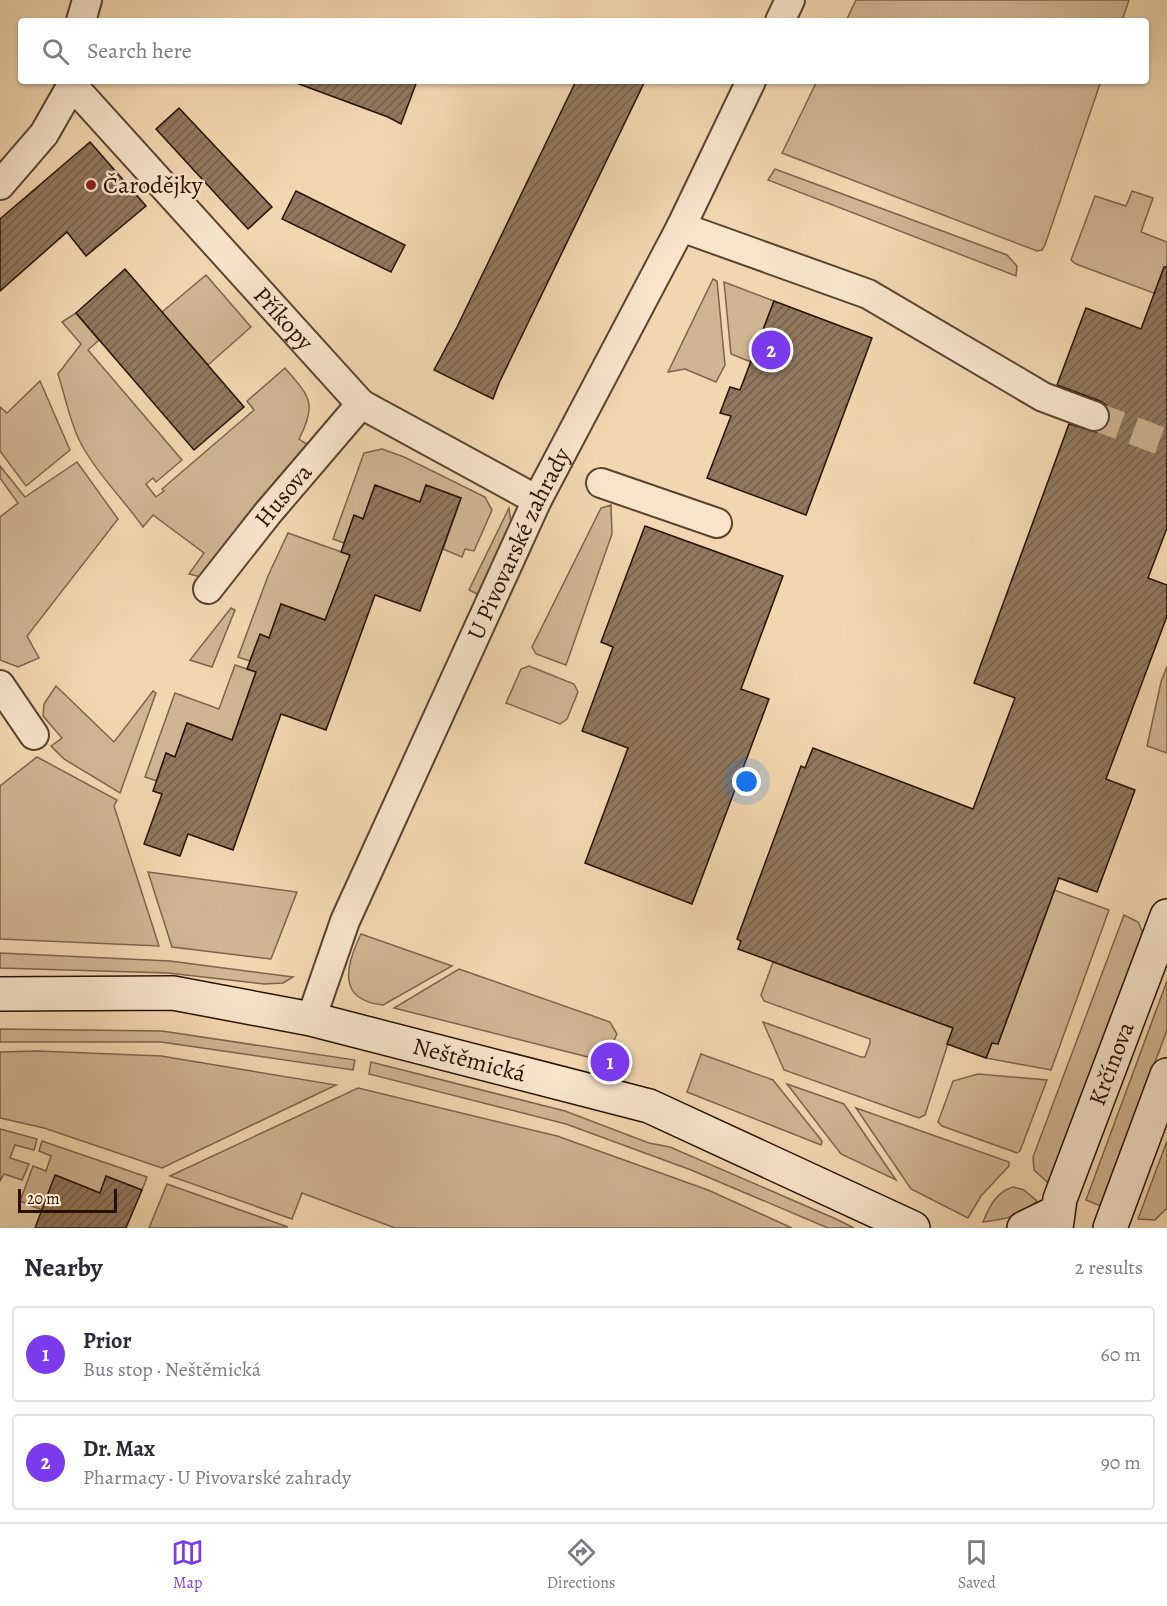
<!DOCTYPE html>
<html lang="en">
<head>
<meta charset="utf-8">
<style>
  :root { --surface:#fff; --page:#f2f2f3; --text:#2b2b33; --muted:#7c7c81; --line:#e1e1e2; --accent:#7c3aed }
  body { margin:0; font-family:Alegreya,serif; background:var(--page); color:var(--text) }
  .scale { position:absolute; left:18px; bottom:15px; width:99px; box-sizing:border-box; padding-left:6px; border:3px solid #281206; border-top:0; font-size:16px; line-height:21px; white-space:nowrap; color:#281206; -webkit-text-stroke:4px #f7e4cb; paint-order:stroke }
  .you { position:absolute; left:747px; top:782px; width:21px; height:21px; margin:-15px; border:4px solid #fff; border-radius:50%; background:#1a73e8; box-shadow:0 0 0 9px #1a73e833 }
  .badge { display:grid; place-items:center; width:39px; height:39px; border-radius:50%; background:var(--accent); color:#fff; font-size:20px; font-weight:700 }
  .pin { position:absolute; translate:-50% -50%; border:3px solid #fff; box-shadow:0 2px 6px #0006 }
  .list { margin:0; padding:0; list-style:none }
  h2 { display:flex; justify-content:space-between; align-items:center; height:78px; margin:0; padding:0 24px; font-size:26px }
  h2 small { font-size:20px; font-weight:400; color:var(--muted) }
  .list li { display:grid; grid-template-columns:39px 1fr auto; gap:18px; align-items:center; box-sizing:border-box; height:96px; margin:0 12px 12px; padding:0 12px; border:2px solid var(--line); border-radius:6px }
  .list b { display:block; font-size:22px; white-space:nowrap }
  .list p { margin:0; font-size:20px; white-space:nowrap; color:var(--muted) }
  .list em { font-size:20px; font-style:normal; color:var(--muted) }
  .icon { flex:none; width:33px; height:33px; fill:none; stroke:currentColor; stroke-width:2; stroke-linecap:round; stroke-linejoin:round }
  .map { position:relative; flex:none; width:1167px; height:1228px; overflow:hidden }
  .search { position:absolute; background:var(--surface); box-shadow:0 2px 4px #0004; left:18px; right:18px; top:18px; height:66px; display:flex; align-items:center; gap:15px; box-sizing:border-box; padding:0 21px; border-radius:6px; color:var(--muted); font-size:22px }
  .sheet { height:294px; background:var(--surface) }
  nav { display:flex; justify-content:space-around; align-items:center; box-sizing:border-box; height:84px; border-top:2px solid var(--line); background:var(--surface); font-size:16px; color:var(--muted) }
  nav a { display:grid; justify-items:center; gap:3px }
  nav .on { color:var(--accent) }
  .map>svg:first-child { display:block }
</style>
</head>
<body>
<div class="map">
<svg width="1167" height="1228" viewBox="0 0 1167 1228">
  <defs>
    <pattern id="building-hatch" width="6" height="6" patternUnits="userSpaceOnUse" patternTransform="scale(1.5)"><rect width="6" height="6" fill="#91785e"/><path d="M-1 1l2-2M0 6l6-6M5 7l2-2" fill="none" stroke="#76614c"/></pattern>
  </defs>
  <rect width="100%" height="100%" fill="#f2d6af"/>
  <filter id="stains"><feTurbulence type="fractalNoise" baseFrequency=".00333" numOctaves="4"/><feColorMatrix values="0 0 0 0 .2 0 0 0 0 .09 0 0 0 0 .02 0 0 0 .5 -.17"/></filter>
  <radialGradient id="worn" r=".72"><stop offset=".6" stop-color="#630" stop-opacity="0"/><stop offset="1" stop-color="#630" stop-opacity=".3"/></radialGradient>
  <g fill="#d0b592" stroke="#7c644c" stroke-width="1.5">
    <path d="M856 0H1129L1122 21H846Z"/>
    <path d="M817 81H1101L1045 245 1042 250 1037 251 782 153Z"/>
    <path d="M775 169 1007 255 1017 266 1016 276 768 180Z"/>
    <path d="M1132 191 1153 198 1141 232 1167 242V298L1076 264 1071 260 1095 196 1126 206Z"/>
    <path d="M206 275 251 327 208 365 162 312Z"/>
    <path d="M713 279 717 281 725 365 716 382 685 369 668 372Z"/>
    <path d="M724 282 774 301 751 362 731 354Z"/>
    <path d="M76 313 99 340 88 350 182 460 156 482 153 478 146 484 156 497 164 491 162 489 254 410 247 401 285 368C309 396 318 403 299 439L308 445 201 577 189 574 204 553 153 515 143 527C124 500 100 477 84 449 72 430 65 396 58 374L81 344 62 322Z"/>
    <path d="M40 381 70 450 26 486 0 451V407L7 413Z"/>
    <path d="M382 449 404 457 485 497 492 510 474 551 465 549 462 557 443 549 461 498 426 485 420 502 375 485 363 519 354 516 344 543 333 539 364 453Z"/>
    <path d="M77 462 118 519 27 636 39 658 18 667 0 660V517L18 503 0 478V466L25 497Z"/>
    <path d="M611 505 612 534 566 665 536 654 532 647 601 508Z"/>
    <path d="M509 508 512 531 481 596 469 590Z"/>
    <path d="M288 533 350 555 326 620 281 604 269 638 261 635 250 661 238 657 268 576Z"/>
    <path d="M231 608 235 610 212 667 190 660Z"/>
    <path d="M235 665 256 672 232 740 187 723 175 757 166 753 157 781 145 777 175 693 219 709Z"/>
    <path d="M529 666 574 684 578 692 567 719 560 724 506 703 521 669Z"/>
    <path d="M1167 666V753L1147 746 1161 682Z"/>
    <path d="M56 686 114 742 153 691 156 693 120 793 64 759 51 746 62 738 43 716 44 704Z"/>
    <path d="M37 757 117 800 114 806 159 946 0 939V786Z"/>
    <path d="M148 872 297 892 271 959 172 947Z"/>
    <path d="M1054 890 1109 910 1051 1070 986 1058 992 1043 998 1044Z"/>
    <path d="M1124 915 1138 922 1143 933 1048 1183 1034 1170 1033 1157Z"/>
    <path d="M361 934 452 966 383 1005C336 1000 346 965 361 934Z"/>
    <path d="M0 953 170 961 293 977 283 983 264 984 168 973 0 968Z"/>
    <path d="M773 962 953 1028 925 1115 919 1118 784 1070 763 1022 861 1057H865L870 1043V1039L764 1001 761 995Z"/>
    <path d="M459 969 610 1022 617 1034 604 1061 394 1008Z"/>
    <path d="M1167 981V1030L1101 1206 1086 1200Z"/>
    <path d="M0 1029 162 1031 355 1060 353 1070 161 1042H0Z"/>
    <path d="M38 1051 161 1056 336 1085 162 1168 44 1128 0 1118V1052Z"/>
    <path d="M701 1054 773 1080 822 1141 821 1145 687 1092Z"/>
    <path d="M371 1062 565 1111 649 1143 670 1147 836 1219 854 1228H828L691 1170 566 1124 369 1074Z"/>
    <path d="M978 1074 1047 1080 1020 1151 1017 1153 942 1126 938 1122 953 1081Z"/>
    <path d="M787 1084 844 1104 896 1180 841 1154Z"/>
    <path d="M358 1088 557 1136 708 1190 792 1228H395L302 1193 292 1219 170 1176Z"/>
    <path d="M856 1108 1009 1162V1166L981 1196 968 1218 911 1189Z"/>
    <path d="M0 1129 37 1139 34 1150 15 1145 10 1158 29 1164 22 1180 4 1174 0 1181Z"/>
    <path d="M42 1141 147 1177 142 1190 107 1177 100 1193 56 1175 42 1210 20 1201 33 1166 46 1171 51 1156 39 1151Z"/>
    <path d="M1167 1141V1208L1155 1220 1138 1219Z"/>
    <path d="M167 1184 288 1227 149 1228Z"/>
    <path d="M1013 1187 1024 1190 1037 1201C1020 1217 1006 1219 983 1222 990 1206 995 1193 1013 1187Z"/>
  </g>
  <g fill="url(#building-hatch)" stroke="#281206" stroke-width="1.5">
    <path d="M300 81H417L401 124 388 117 299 84Z"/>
    <path d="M576 81H645L499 383 493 399 434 370 457 327Z"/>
    <path d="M179 108 272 207 248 229 156 129Z"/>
    <path d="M90 142 146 206 86 256 67 232 0 291V219Z"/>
    <path d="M296 191 405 245 391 272 282 219Z"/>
    <path d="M1164 267H1167V528L1148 578 1167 585V616L1106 779 1135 790 1097 892 1059 878 998 1044 992 1043 986 1058 947 1044 953 1028 738 949 741 941 737 939 801 766 805 768 813 748 973 809 1015 698 974 683 1069 424 1096 432 1105 428 1110 421V413L1106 405 1100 401 1057 385 1086 308 1141 329Z"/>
    <path d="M125 269 244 407 194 450 76 313Z"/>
    <path d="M774 301 872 338 806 515 707 478 731 416 720 413 730 387 740 390Z"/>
    <path d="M375 485 420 502 426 485 461 498 420 611 375 595 326 730 281 714 233 850 188 834 180 856 144 844 162 794 153 791 166 753 175 757 187 723 232 740 256 672 247 669 260 634 269 638 281 604 325 620 350 555 341 552 354 515 363 519Z"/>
    <path d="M645 526 783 576 741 689 769 699 692 904 585 863 628 748 582 731 613 647 601 642Z"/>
    <path d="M55 1175 100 1193 106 1176 142 1190 126 1228H35Z"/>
  </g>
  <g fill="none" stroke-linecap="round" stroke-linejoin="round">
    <path stroke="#caaf8d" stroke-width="28" stroke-dasharray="28 14" stroke-linecap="butt" d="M1094 416 1167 443"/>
    <g stroke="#5a4330" stroke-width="32">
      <g id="street">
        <path d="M81 21 87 0"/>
        <path d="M780 21 790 0"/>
        <path id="s1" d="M72 85 361 404 537 500"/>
        <path d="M0 185 44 134 72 85 73 81"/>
        <path d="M681 227 868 294 1043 397 1094 416"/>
        <path d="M601 483 717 523"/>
        <path id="s2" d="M208 589 267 514 361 404"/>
        <path d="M0 685 34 735"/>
        <path id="s3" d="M311 1019 345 921 537 500 681 227 751 81"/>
      </g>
    </g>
    <g stroke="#281206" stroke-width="36">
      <g id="secondary">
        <path id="s4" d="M0 994 173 993 311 1019 649 1106 913 1228"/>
        <path d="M1024 1228 1057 1212"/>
        <path id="s5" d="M1056 1228 1060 1199 1167 916"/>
        <path d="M1110 1228 1167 1075"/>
      </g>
    </g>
    <use href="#street" stroke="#f7e4cb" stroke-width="28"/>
    <use href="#secondary" stroke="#f7e4cb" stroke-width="33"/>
  </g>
  <circle fill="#8f2418" stroke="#f7e4cb" stroke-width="2" cx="91" cy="185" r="6"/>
  <g text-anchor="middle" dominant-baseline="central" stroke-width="5" stroke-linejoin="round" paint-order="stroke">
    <g font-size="24" fill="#281206" stroke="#f7e4cb" text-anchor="start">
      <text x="103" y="185">Čarodějky</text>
    </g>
    <g font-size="24" fill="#281206" stroke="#f7e4cb">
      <text stroke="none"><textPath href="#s1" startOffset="315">Příkopy</textPath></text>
      <text stroke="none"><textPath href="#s2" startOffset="120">Husova</textPath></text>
      <text stroke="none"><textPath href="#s3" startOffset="519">U Pivovarské zahrady</textPath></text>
      <text stroke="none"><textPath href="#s4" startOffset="477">Neštěmická</textPath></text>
      <text stroke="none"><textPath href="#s5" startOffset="174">Krčínova</textPath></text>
    </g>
  </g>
  <rect width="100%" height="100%" filter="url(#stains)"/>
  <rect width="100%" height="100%" fill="url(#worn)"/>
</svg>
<div class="scale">20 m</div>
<div class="you"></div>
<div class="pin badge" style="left:610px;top:1062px">1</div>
<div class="pin badge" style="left:771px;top:350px">2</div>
<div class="search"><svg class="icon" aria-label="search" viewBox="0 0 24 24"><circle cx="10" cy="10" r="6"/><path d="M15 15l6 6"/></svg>Search here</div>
</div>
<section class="sheet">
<h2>Nearby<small>2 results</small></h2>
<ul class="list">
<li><span class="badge">1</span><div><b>Prior</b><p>Bus stop · Neštěmická</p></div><em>60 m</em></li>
<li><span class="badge">2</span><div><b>Dr. Max</b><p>Pharmacy · U Pivovarské zahrady</p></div><em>90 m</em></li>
</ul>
</section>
<nav>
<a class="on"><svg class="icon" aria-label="map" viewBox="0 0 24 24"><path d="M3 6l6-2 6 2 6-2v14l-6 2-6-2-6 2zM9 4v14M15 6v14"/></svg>Map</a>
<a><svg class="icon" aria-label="directions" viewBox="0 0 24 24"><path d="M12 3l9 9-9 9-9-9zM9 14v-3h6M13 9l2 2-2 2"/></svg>Directions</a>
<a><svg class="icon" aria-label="saved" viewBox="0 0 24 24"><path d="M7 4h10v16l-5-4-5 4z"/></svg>Saved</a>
</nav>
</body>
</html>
